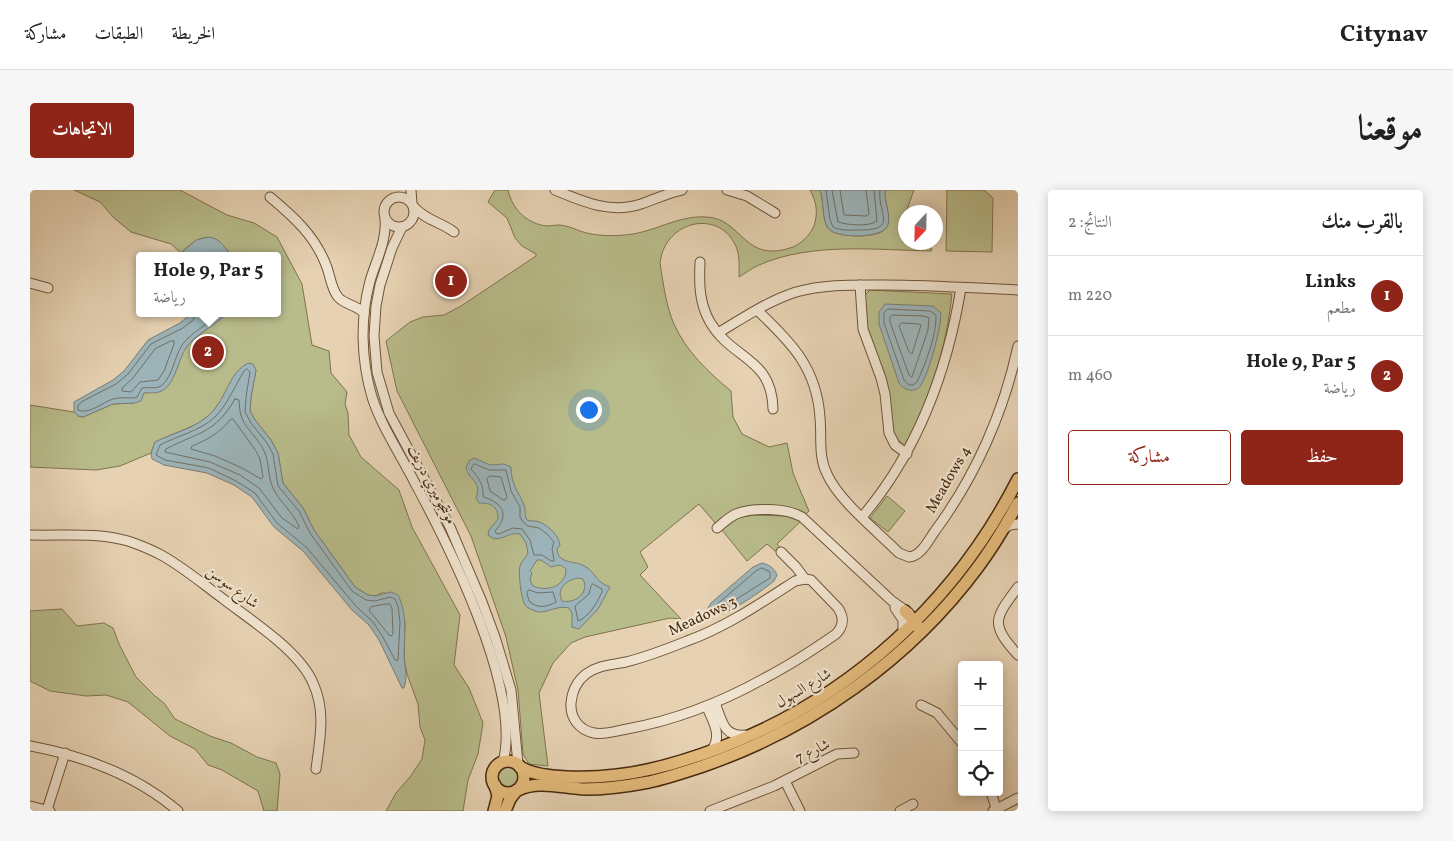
<!DOCTYPE html>
<html lang="ar">
<head>
<meta charset="utf-8">
<style>
  :root { --surface:#fff; --page:#f6f6f6; --text:#222; --muted:#767676; --line:#e0e0e0; --accent:#8f2418 }
  body { margin:0; font-family:Vollkorn,Amiri,serif; background:var(--page); color:var(--text); direction:rtl }
  .controls { position:absolute; right:15px; bottom:15px; display:grid; overflow:hidden; border-radius:5px; box-shadow:0 2px 12px #0003 }
  .controls button { width:45px; height:45px; display:grid; place-items:center; padding:0; border:0; border-bottom:1px solid var(--line); background:var(--surface); color:var(--text); font:25px sans-serif }
  .compass { position:absolute; left:868px; top:15px; width:45px; height:45px; border-radius:50%; background:var(--surface); box-shadow:0 2px 12px #0003; rotate:202deg }
  .you { position:absolute; left:558px; top:219px; width:18px; height:18px; margin:-12px; border:4px solid #fff; border-radius:50%; background:#1a73e8; box-shadow:0 0 0 8px #1a73e833 }
  .badge { display:grid; place-items:center; width:32px; height:32px; border-radius:50%; background:var(--accent); color:#fff; font-size:16px; font-weight:700 }
  .pin { position:absolute; translate:-50% -50%; border:2px solid #fff; box-shadow:0 1px 5px #0006 }
  .popup { position:absolute; left:106px; top:62px; width:145px; height:65px; box-sizing:border-box; display:grid; place-content:center; border-radius:5px; background:var(--surface); filter:drop-shadow(0 1px 4px #0005); font-size:16px; white-space:nowrap; color:var(--muted) }
  .popup b { font-size:19px; color:var(--text) }
  .popup::after { content:''; position:absolute; left:50%; top:100%; margin-left:-10px; border:10px solid transparent; border-top-color:var(--surface) }
  .list { margin:0; padding:0; list-style:none }
  h2 { display:flex; justify-content:space-between; align-items:center; height:65px; margin:0; padding:0 20px; font-size:21px }
  h2 small { font-size:16px; font-weight:400; color:var(--muted) }
  .list li { display:grid; grid-template-columns:32px 1fr auto; gap:15px; align-items:center; box-sizing:border-box; height:80px; padding:0 20px; border-top:1px solid var(--line) }
  .list b { display:block; font-size:19px; white-space:nowrap }
  .list p { margin:0; font-size:16px; white-space:nowrap; color:var(--muted) }
  .list em { font-size:16px; font-style:normal; color:var(--muted) }
  .actions { display:flex; gap:10px; padding:15px 20px }
  .actions a { flex:1; padding:11px 0; border:1px solid var(--accent); border-radius:5px; text-align:center; font-size:18px; color:var(--accent) }
  .actions .main { background:var(--accent); color:#fff }
  .icon { flex:none; width:28px; height:28px; fill:none; stroke:currentColor; stroke-width:2; stroke-linecap:round; stroke-linejoin:round }
  .map { position:relative; flex:none; width:988px; height:621px; overflow:hidden; direction:ltr; border-radius:5px }
  header { display:flex; align-items:center; gap:30px; box-sizing:border-box; height:70px; padding:0 25px; background:var(--surface); border-bottom:1px solid var(--line) }
  header strong { font-size:24px }
  nav { display:flex; gap:28px; margin-inline-start:auto; font-size:18px }
  .intro { display:flex; align-items:center; justify-content:space-between; box-sizing:border-box; height:120px; padding:0 30px }
  h1 { margin:0; font-size:35px }
  .button { padding:12px 22px; border-radius:5px; background:var(--accent); color:#fff; font-size:18px; font-weight:700 }
  main { display:flex; gap:30px; padding:0 30px }
  aside { flex:1; background:var(--surface); border-radius:5px; box-shadow:0 2px 12px #0003 }
  .map>svg:first-child { display:block }
</style>
</head>
<body>
<header>
<strong>Citynav</strong>
<nav><a>الخريطة</a><a>الطبقات</a><a>مشاركة</a></nav>
</header>
<div class="intro"><h1>موقعنا</h1><a class="button">الاتجاهات</a></div>
<main>
<aside>
<h2>بالقرب منك<small>النتائج: 2</small></h2>
<ul class="list">
<li><span class="badge">1</span><div><b>Links</b><p>مطعم</p></div><em>220 m</em></li>
<li><span class="badge">2</span><div><b>Hole 9, Par 5</b><p>رياضة</p></div><em>460 m</em></li>
</ul>
<div class="actions"><a class="main">حفظ</a><a>مشاركة</a></div>
</aside>
<div class="map">
<svg width="988" height="621" viewBox="0 0 988 621">
  <rect width="100%" height="100%" fill="#e6d2b3"/>
  <filter id="stains"><feTurbulence type="fractalNoise" baseFrequency=".004" numOctaves="4"/><feColorMatrix values="0 0 0 0 .2 0 0 0 0 .09 0 0 0 0 .02 0 0 0 .5 -.17"/></filter>
  <radialGradient id="worn" r=".72"><stop offset=".6" stop-color="#630" stop-opacity="0"/><stop offset="1" stop-color="#630" stop-opacity=".3"/></radialGradient>
  <g fill="#b8bb8a" stroke="#80734c">
    <path d="M44 0H150L197 25 224 33 247 47 272 94 282 155 299 161 301 183 317 202 315 214 318 223 319 245 331 267 369 300 382 337 430 425 424 475 439 498 453 533 448 564 438 590 433 621H356L366 603 380 587 392 569 395 550 390 537 388 514 377 484 374 469 375 432 354 402 345 406 338 405 325 397 284 340 273 318 253 293 248 263 241 250 225 230 220 221 221 207 226 180 203 189 192 209 181 224 167 234 125 252 121 263 90 276 66 280 0 277V215L44 222 48 226 53 227 83 214 104 213 114 203 120 202 144 185 152 163 160 152 198 123H247V66H201C184 42 172 42 151 63L141 54 101 42 84 28 70 12Z"/>
    <path d="M465 0H478C482 19 497 34 517 36 521 36 524 35 528 35 538 35 548 41 557 43 568 46 584 46 595 45 623 43 648 25 676 27 713 28 713 75 763 57 772 53 780 45 784 36 788 23 787 13 780 0H790C794 10 792 31 798 38 805 48 850 49 856 38 863 27 853 12 855 0H884L869 42 875 45 876 52 890 53 902 59 901 61C846 60 781 52 729 75 722 78 716 83 709 87 709 78 710 68 707 59 692 18 635 29 630 73 633 92 636 116 644 134 656 161 678 182 701 201L703 227 712 244 739 257 757 253 763 283 779 321 775 325 720 317 686 334 669 314 610 362 618 377 610 385 651 429 640 428 555 447 541 453 523 473 509 503 518 576 499 574 493 564 488 500 476 447 441 346 367 201 356 151 380 132 393 127 414 125 431 116 506 66V64L492 56 485 48 477 28 458 12Z"/>
    <path d="M917 0H954L963 8 962 62 916 61Z"/>
    <path d="M840 100 922 104C916 161 900 206 875 257L861 242 855 190 835 130V105Z"/>
    <path d="M857 306 875 321 858 342 840 328Z"/>
    <path d="M723 325 755 326 771 331 747 354 750 357 745 361 737 354 717 371 692 340 708 328Z"/>
    <path d="M32 419 47 436 74 433 83 438 89 454 106 487 125 506 134 513 145 529 180 546 201 553 227 567 246 573 250 584 247 621H234L228 601 192 580 178 575 165 559 140 546 98 512 76 505 56 506 20 501 0 491V421Z"/>
    <circle cx="478" cy="587" r="12"/>
  </g>
  <g fill="#9cb4b9" stroke="#7a7d75" fill-rule="evenodd">
    <path d="M790 0H855C854 11 861 24 858 35 854 49 805 49 798 38 792 30 794 11 790 0Z"/>
    <path d="M178 47C190 48 195 57 201 66H152L151 63 166 50Z"/>
    <path d="M855 114 903 116 911 123C911 138 899 183 891 195 885 204 874 200 869 193L849 134V122Z"/>
    <path d="M162 123H198C186 134 169 143 159 154 147 167 147 196 129 202 124 204 119 202 114 203L111 211 104 213 83 214 53 227 48 226 44 222V212L83 190 94 181 118 150 150 133Z"/>
    <path d="M218 173 223 174 226 180 221 207 220 221 225 230 241 250 248 263 253 293 273 318 284 340 325 397 338 405 345 406 361 402 368 405C378 425 374 446 374 467 375 478 378 487 374 498H372L349 450 339 435 322 420 273 361 244 337 222 307 204 295 177 283 134 275 122 269 121 263 125 252C143 243 167 238 181 223 196 209 199 182 218 173Z"/>
    <path d="M444 268 460 275 474 274 481 277C481 294 488 301 494 315 496 319 494 324 497 330 500 331 503 331 506 331 516 333 529 345 530 355L527 359C528 375 546 370 556 377 567 384 564 391 580 397L568 419 549 439 542 437V423L539 418C528 415 520 422 509 422 504 421 497 418 495 415 491 409 488 382 490 376 491 371 496 368 498 363L496 353 490 344C478 341 469 355 458 345L459 340 468 329C468 315 460 313 449 313L446 308C452 291 440 292 436 278L439 271ZM507 370H511L521 377C527 375 531 374 536 379 536 397 516 402 503 396L500 390 502 383 500 381ZM548 388 553 389C560 403 545 414 532 411 526 399 536 390 548 388Z"/>
    <path d="M732 373C740 375 744 378 747 385L744 391C733 400 691 431 679 424L678 418 681 413 723 377Z"/>
  </g>
  <g fill="none" stroke-linecap="round" stroke-linejoin="round">
    <g stroke="#727064" stroke-width="1">
      <path d="M796 0 800 30 803 37C811 41 821 40 830 40 869 40 847 23 850 0"/>
      <path d="M802 0 808 32C817 35 840 37 847 31L844 0"/>
      <path d="M810 0 814 25 836 26 839 24 836 0"/>
      <path d="M858 119 900 121 906 125C907 144 895 175 887 192L883 195H879L874 190 854 133V123Z"/>
      <path d="M166 123 163 130 153 138 121 154 98 184 86 194 53 211 48 215V220C59 225 73 212 83 209 90 207 97 208 104 208L107 207 112 198C118 197 126 199 131 196 144 187 144 161 157 149 167 139 180 133 191 123"/>
      <path d="M862 125 894 126 899 128 898 140 882 187 879 185 860 132V127Z"/>
      <path d="M872 133 889 134 891 135 882 164 879 162 869 136Z"/>
      <path d="M141 151H144V154L134 181 128 190 110 192 101 202 92 201V198L103 188 125 159Z"/>
      <path d="M217 179 220 182 216 207 215 222 221 233 237 253 243 264 248 296 269 321 280 343 322 401 336 410 345 411 360 407 365 409 368 416 370 432 368 470H365L353 447 343 432 326 416 276 357 247 333 225 303 206 291 179 278 135 270 126 265 130 255C147 246 170 241 185 227 197 215 205 196 214 181Z"/>
      <path d="M205 209 209 210C210 237 219 236 232 257 240 270 237 285 243 298 249 311 262 321 269 336L268 339 252 328 229 298 210 285 180 272 135 262 136 259C168 242 185 244 205 209Z"/>
      <path d="M203 229 226 261 230 269 233 287 231 289 212 278 185 266 161 259 162 256C177 250 190 243 200 230Z"/>
      <path d="M445 274 459 280H476L481 301 490 317V327L493 332 498 336 509 338 517 344 524 352 522 359 524 369V371H521L512 365H504L500 350 492 339 483 338 469 344 466 343 465 341C481 324 471 312 453 307 454 295 449 288 441 279L443 275Z"/>
      <path d="M460 286 471 287 477 307 475 310H473L460 301 457 289Z"/>
      <path d="M732 378 740 382V388L694 417 688 420 685 419V416L726 381Z"/>
      <path d="M563 394 572 399V402C567 413 559 427 548 431L545 416 559 404 561 396Z"/>
      <path d="M499 400 508 403 523 402 526 412C517 417 507 419 499 411L497 403Z"/>
      <path d="M356 414H360L362 418 363 444 361 446 359 445 339 420 341 417Z"/>
    </g>
    <g stroke="#6f5538" stroke-width="11">
      <g id="minor">
        <path d="M381 0 382 13"/>
        <path d="M525 0C554 12 580 24 611 14 625 9 638 3 652 0"/>
        <path d="M697 0 717 6 745 23"/>
        <circle cx="369" cy="22" r="15"/>
        <path d="M240 7C264 27 285 46 296 75 300 84 301 99 308 107 315 115 327 115 334 123"/>
        <path d="M384 17C395 30 411 32 424 42"/>
        <path d="M355 29C357 51 346 70 340 91 330 128 331 170 342 207 352 238 371 265 386 295 420 358 492 501 473 572"/>
        <path d="M372 37 362 58 350 95 346 116 344 146 347 182 359 223 420 337 452 412 465 447 481 500 488 574"/>
        <path d="M670 72C669 93 669 113 680 132 702 170 742 167 743 219"/>
        <path d="M0 93 18 98"/>
        <path d="M830 95 833 139 851 188 855 204 859 243 865 255 877 264"/>
        <path d="M727 120C761 152 787 178 790 228 792 248 788 266 797 284 809 311 847 341 869 363L879 367C891 366 898 351 905 341 945 287 974 222 988 156"/>
        <path d="M688 143C713 128 738 111 766 102 795 94 824 95 854 95 898 95 943 98 988 100"/>
        <path d="M832 327C888 261 917 183 931 98"/>
        <path d="M687 338C693 333 699 327 706 324 722 317 757 318 772 327L862 411 879 423"/>
        <path d="M973 339 980 335 988 334"/>
        <path d="M0 345C33 346 67 342 98 351 110 355 122 360 133 366 154 378 173 394 192 408 220 430 269 460 283 493 296 521 290 549 286 579"/>
        <path d="M751 362 766 377 775 389"/>
        <path d="M775 389 781 390 808 418C814 427 814 436 806 444 783 460 760 475 735 488 692 512 646 530 597 539 587 541 575 545 564 543 549 540 540 528 541 513 542 502 547 491 556 484 568 475 582 475 596 472 616 467 637 459 657 451 696 437 731 413 765 391Z"/>
        <path d="M988 397C964 429 960 434 988 465"/>
        <path d="M865 418 873 430V444"/>
        <path d="M685 513C692 530 693 547 715 545"/>
        <path d="M891 515 907 523 932 553"/>
        <path d="M677 517C683 532 693 546 681 561"/>
        <path d="M0 556C54 566 106 585 148 621"/>
        <path d="M755 591 770 621"/>
        <path d="M961 602 967 621"/>
        <path d="M0 616 20 621"/>
        <path d="M17 620 35 563"/>
        <path d="M680 621 744 596 807 564 824 563"/>
        <path d="M870 621 883 614"/>
        <path d="M963 621 988 608"/>
      </g>
    </g>
    <g stroke="#472b0f" stroke-width="14">
      <g id="major">
        <path d="M875 421 887 434 888 437"/>
        <circle cx="478" cy="587" r="16"/>
        <path d="M490 577C511 590 562 588 587 585 623 581 658 570 692 557 821 508 926 411 988 289"/>
        <path d="M488 600C508 590 533 598 555 599 576 599 598 596 619 592 637 588 655 582 673 576 781 539 880 469 948 377 963 357 976 335 988 313"/>
        <path d="M464 621 468 606 465 595"/>
        <path d="M475 621 480 609 486 601"/>
      </g>
    </g>
    <use href="#minor" stroke="#efe2ce" stroke-width="9"/>
    <use href="#major" stroke="#e3b97a" stroke-width="11"/>
  </g>
  <g text-anchor="middle" dominant-baseline="central" stroke-width="4.5" stroke-linejoin="round" paint-order="stroke">
    <g font-size="15" fill="#472b0f" stroke="#efe2ce">
      <text transform="translate(919 290) rotate(-60)">Meadows 4</text>
      <text transform="translate(401 295) rotate(62)">مونتجوميري دريف</text>
      <text transform="translate(202 398) rotate(37)">شارع سوسن</text>
      <text transform="translate(673 427) rotate(-25)">Meadows 3</text>
      <text transform="translate(774 499) rotate(-31)">شارع السهول</text>
      <text transform="translate(783 562) rotate(-26)">شارع 7</text>
    </g>
  </g>
  <rect width="100%" height="100%" filter="url(#stains)"/>
  <rect width="100%" height="100%" fill="url(#worn)"/>
</svg>
<div class="controls">
<button>+</button>
<button>−</button>
<button><svg class="icon" aria-label="locate" viewBox="0 0 24 24"><circle cx="12" cy="12" r="6"/><path d="M12 2v4M12 18v4M2 12h4M18 12h4"/></svg></button>
</div>
<svg class="compass" viewBox="-18 -18 36 36"><path d="M0-13l5 13h-10z" fill="#e53935"/><path d="M0 13l5-13h-10z" fill="#767676"/></svg>
<div class="you"></div>
<div class="pin badge" style="left:421px;top:91px">1</div>
<div class="pin badge" style="left:178px;top:162px">2</div>
<div class="popup"><b>Hole 9, Par 5</b>رياضة</div>
</div>
</main>
</body>
</html>
